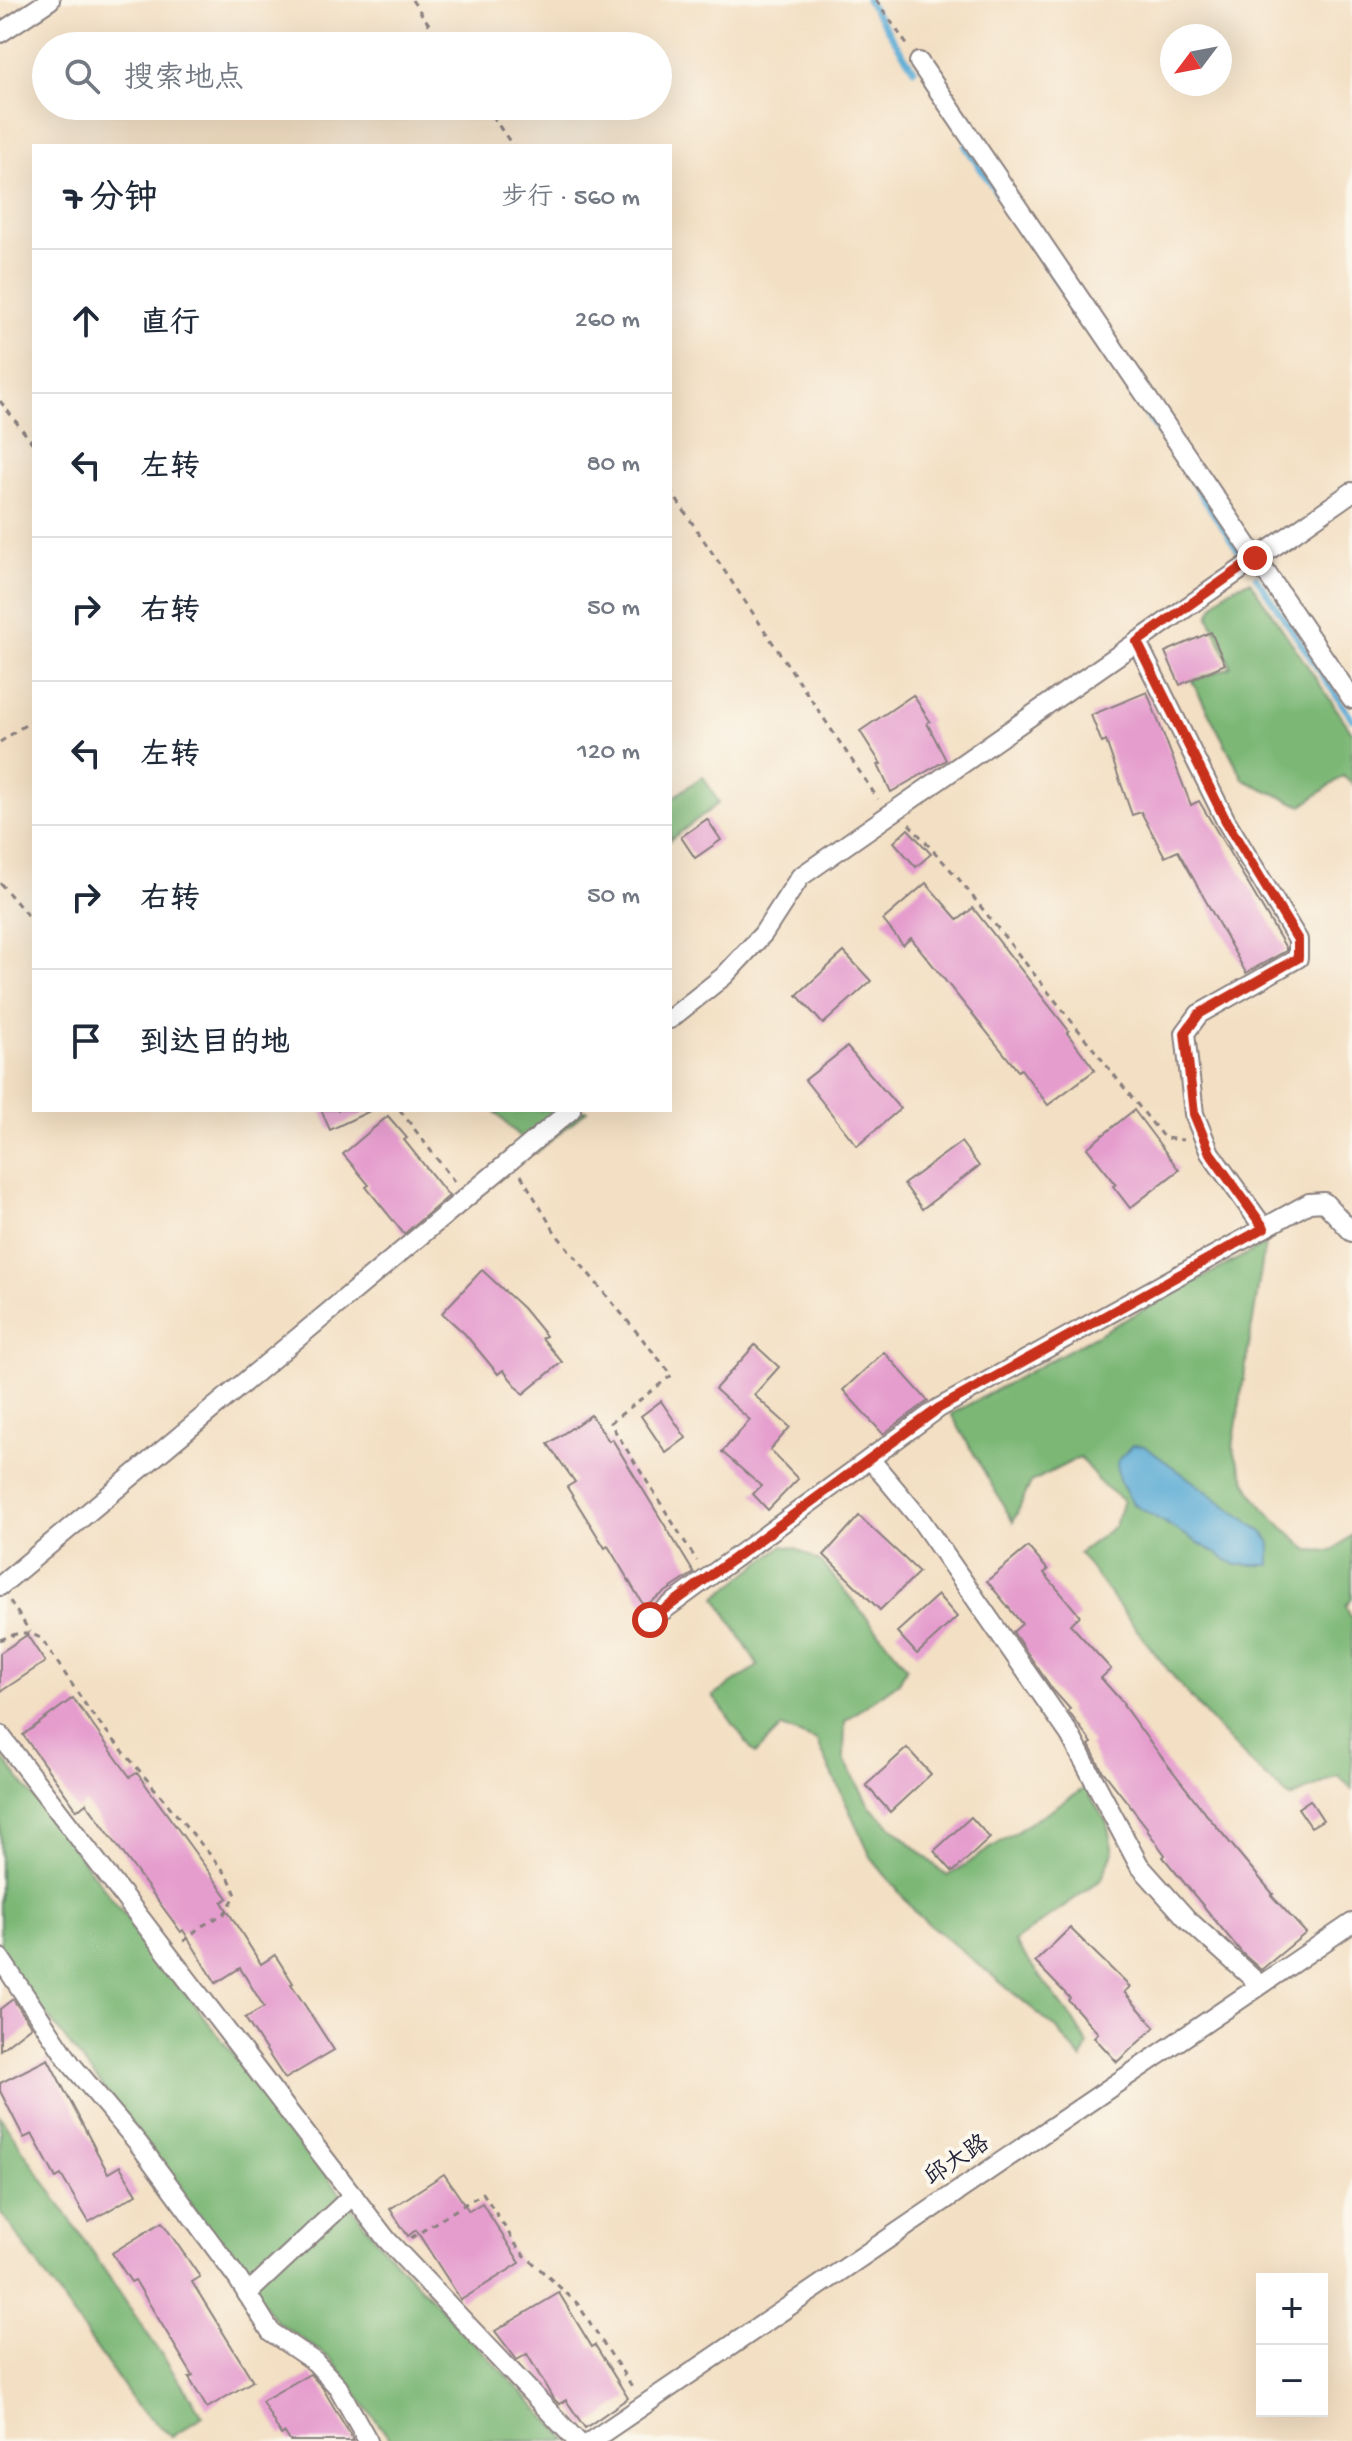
<!DOCTYPE html>
<html lang="zh">
<head>
<meta charset="utf-8">
<style>
  :root { --surface:#fff; --page:#f2f2f3; --text:#1f2937; --muted:#747a83; --line:#e0e1e3 }
  body { margin:0; font-family:"Gochi Hand","LXGW WenKai TC",sans-serif; background:var(--page); color:var(--text) }
  .controls { position:absolute; right:24px; bottom:24px; display:grid; overflow:hidden; border-radius:0px; box-shadow:0 8px 32px #0002 }
  .controls button { width:72px; height:72px; display:grid; place-items:center; padding:0; border:0; border-bottom:2px solid var(--line); background:var(--surface); color:var(--text); font:40px sans-serif }
  .compass { position:absolute; left:1160px; top:24px; width:72px; height:72px; border-radius:50%; background:var(--surface); box-shadow:0 8px 32px #0002; rotate:238deg }
  .stop { position:absolute; width:24px; height:24px; margin:-18px; border:6px solid #c8321e; border-radius:50%; background:#fff }
  .stop.end { background:#c8321e; border-color:#fff; box-shadow:0 2px 8px #0008 }
  .list { margin:0; padding:0; list-style:none }
  h2 { display:flex; justify-content:space-between; align-items:center; height:104px; margin:0; padding:0 32px; font-size:34px }
  h2 small { font-size:26px; font-weight:400; color:var(--muted) }
  .list li { display:grid; grid-template-columns:52px 1fr auto; gap:24px; align-items:center; box-sizing:border-box; height:144px; padding:0 32px; border-top:2px solid var(--line) }
  .list b { display:block; font-size:30px; white-space:nowrap }
  .list em { font-size:26px; font-style:normal; color:var(--muted) }
  .icon { flex:none; width:44px; height:44px; fill:none; stroke:currentColor; stroke-width:2; stroke-linecap:round; stroke-linejoin:round }
  .map { position:relative; flex:none; width:1352px; height:2441px; overflow:hidden }
  .search { position:absolute; background:var(--surface); box-shadow:0 8px 32px #0002; left:32px; top:32px; width:640px; height:88px; display:flex; align-items:center; gap:20px; box-sizing:border-box; padding:0 28px; border-radius:44px; color:var(--muted); font-size:30px }
  .panel { position:absolute; background:var(--surface); box-shadow:0 8px 32px #0002; left:32px; top:144px; width:640px; height:968px; border-radius:0px }
  .map>svg:first-child { display:block }
</style>
</head>
<body>
<div class="map">
<svg width="1352" height="2441" viewBox="0 0 1352 2441">
  <rect width="100%" height="100%" fill="#fbf7ec"/>
  <filter id="ink" filterUnits="userSpaceOnUse"><feTurbulence type="fractalNoise" baseFrequency=".0125" numOctaves="2"/><feDisplacementMap in="SourceGraphic" scale="16" xChannelSelector="R" yChannelSelector="G"/><feConvolveMatrix kernelMatrix="1 2 1 2 8 2 1 2 1" color-interpolation-filters="sRGB"/></filter>
  <filter id="wash" filterUnits="userSpaceOnUse"><feTurbulence type="fractalNoise" baseFrequency=".006" numOctaves="4" result="noise"/><feDisplacementMap in="SourceGraphic" scale="32" xChannelSelector="R" yChannelSelector="G"/><feGaussianBlur stdDeviation="1.8" result="paint"/><feColorMatrix in="noise" values="0 0 0 0 0 0 0 0 0 0 0 0 0 0 0 0 0 1.4 0 .05"/><feComposite in="paint" operator="in"/></filter>
  <g filter="url(#wash)">
    <rect width="100%" height="100%" fill="#f3dfc3"/>
    <g fill="#7bb776" stroke="#4e6c58" stroke-width="2">
      <path d="M1250 581 1352 732V784L1343 776 1302 806 1244 780 1192 681 1231 667 1209 616C1216 596 1230 587 1250 581Z"/>
      <path d="M703 776 719 803 670 840V800Z"/>
      <path d="M493 1110H587L536 1153Z"/>
      <path d="M1265 1244 1233 1447C1249 1501 1268 1514 1309 1550L1332 1551 1352 1535V1599L1346 1606 1352 1621V1790L1339 1776 1290 1798C1207 1729 1144 1639 1079 1553L1115 1526 1123 1500 1098 1481 1080 1457 1031 1482 1013 1522 951 1414Z"/>
      <path d="M782 1546 796 1548 823 1564 907 1667 899 1682 845 1721 844 1759 870 1807 947 1876 1085 1788 1107 1823 1113 1852 1102 1879 1014 1942 1073 2020 1088 2045 1082 2060 1056 2028 917 1914 872 1859 817 1741 782 1727 755 1754 713 1696 758 1666 716 1597Z"/>
      <path d="M0 1754 384 2249 569 2441H391L332 2360 276 2321 128 2119 0 1956Z"/>
      <path d="M0 2116 203 2416 172 2437 137 2406 0 2211Z"/>
    </g>
    <path fill="#5bacd5" stroke="#3e6788" stroke-width="2" d="M1132 1445 1144 1446 1261 1531 1270 1541V1565H1236L1133 1504 1119 1480 1117 1462Z"/>
    <g fill="none" stroke-linecap="round" stroke-linejoin="round">
      <g stroke="#5bacd5" stroke-width="6">
        <path d="M867 0 914 70"/>
        <path d="M965 146 1238 550"/>
        <path d="M1256 577 1352 719"/>
      </g>
    </g>
    <g id="blocks">
      <g fill="#e59dce">
        <path d="M1211 632 1225 664 1180 685 1165 652Z"/>
        <path d="M1147 692 1191 805 1199 801 1286 948V951L1246 973 1178 851 1165 857 1141 812 1132 815 1106 741 1102 743 1091 715Z"/>
        <path d="M913 695 930 721 927 723 946 760 891 792 878 765 881 764 860 731Z"/>
        <path d="M707 819 721 840 695 858 681 837Z"/>
        <path d="M908 829 931 854 916 867 894 842Z"/>
        <path d="M926 883 958 920 973 908 1069 1031 1067 1033 1095 1070 1048 1105 1021 1069 1018 1071 911 938 903 945 883 920Z"/>
        <path d="M844 952 871 981 823 1024 797 995Z"/>
        <path d="M847 1047 900 1109 857 1146 805 1080Z"/>
        <path d="M321 1110H372L330 1130Z"/>
        <path d="M1134 1110 1179 1170 1130 1208 1113 1186 1116 1184 1087 1148Z"/>
        <path d="M388 1116 407 1138 404 1140 449 1196 404 1234 366 1187 369 1185 343 1154Z"/>
        <path d="M961 1142 979 1166 922 1209 904 1184Z"/>
        <path d="M482 1270 523 1308 546 1336 542 1338 562 1362 523 1394 503 1370 498 1374 465 1334 442 1313Z"/>
        <path d="M755 1345 779 1367 754 1395 790 1427 770 1450 798 1479 768 1510 753 1494 761 1486 722 1452 750 1420 715 1389Z"/>
        <path d="M884 1352 928 1401 883 1434 843 1390Z"/>
        <path d="M661 1401 686 1438 666 1453 641 1416Z"/>
        <path d="M591 1415 609 1441 612 1439 694 1573 644 1606 608 1546 605 1548 567 1487 575 1482 548 1444Z"/>
        <path d="M859 1516 919 1572 880 1610 824 1555Z"/>
        <path d="M1028 1547 1048 1570 1044 1573 1080 1616 1070 1624 1111 1669 1101 1678 1124 1704 1123 1705 1147 1738 1206 1814 1273 1894 1271 1895 1306 1933 1261 1970 1242 1953 1163 1857 1165 1855 1147 1830 1148 1829 1102 1770 1089 1745 1092 1743 1068 1711 1070 1709 1053 1690 1013 1632 1022 1624 987 1581Z"/>
        <path d="M938 1595 957 1617 917 1654 897 1632Z"/>
        <path d="M27 1635 45 1662 0 1692V1653Z"/>
        <path d="M73 1698 130 1777 137 1773 228 1898 222 1902 261 1964 275 1955 293 1983 291 1984 334 2050 285 2079 245 2018 264 2007 240 1968 216 1983 183 1930 181 1932 86 1803 77 1810 23 1735Z"/>
        <path d="M907 1748 931 1774 890 1812 866 1785Z"/>
        <path d="M1310 1800 1323 1820 1311 1827 1298 1808Z"/>
        <path d="M971 1817 990 1838 953 1872 934 1851Z"/>
        <path d="M1070 1928 1130 1987 1124 1992 1155 2027 1117 2062 1094 2037 1098 2033 1068 2000 1070 1998 1035 1962Z"/>
        <path d="M13 1999 31 2026 0 2050V2009Z"/>
        <path d="M48 2059 108 2173 120 2166 137 2194 89 2222 61 2175 56 2178 32 2134 24 2138 0 2091V2083Z"/>
        <path d="M444 2174 469 2211 482 2203 520 2263 461 2300 416 2230 408 2236 390 2209Z"/>
        <path d="M162 2222 200 2277 192 2282 253 2381 207 2408 189 2378 193 2376 135 2280 131 2282 112 2253Z"/>
        <path d="M559 2293 592 2347 595 2345 628 2398 585 2428 566 2400 559 2404 552 2397 527 2354 517 2360 495 2331Z"/>
        <path d="M310 2374 322 2387 354 2441H290L285 2433 281 2435 262 2401Z"/>
      </g>
    </g>
  </g>
  <g filter="url(#ink)">
    <use href="#blocks" fill-opacity="0" stroke="#8a807f" stroke-width="2"/>
    <g fill="none" stroke-linecap="round" stroke-linejoin="round">
      <g stroke="#8a807f" stroke-width="22">
        <g id="minor">
          <path d="M0 33 50 0"/>
          <path d="M919 62 1352 699"/>
          <path d="M1137 642 1226 821 1298 940V958L1199 1014 1185 1033 1194 1114 1210 1153 1264 1228"/>
          <path d="M670 1019 724 976 763 934 800 877 1352 492"/>
          <path d="M870 1459 920 1519 1070 1735 1139 1865 1188 1920 1260 1985"/>
          <path d="M0 1586 571 1110"/>
          <path d="M650 1620 939 1408 1309 1203 1324 1202 1352 1232"/>
          <path d="M0 1735 387 2240 577 2441"/>
          <path d="M0 1958 71 2064 138 2143 238 2279 271 2332 315 2362 338 2387 368 2441"/>
          <path d="M247 2294 353 2195"/>
          <path d="M591 2441 1352 1923"/>
        </g>
      </g>
      <g stroke="#8a807f" stroke-width="3" stroke-dasharray="6 6" stroke-linecap="butt">
        <path d="M412 0 444 46"/>
        <path d="M876 0 910 49"/>
        <path d="M485 106 513 146"/>
        <path d="M0 401 34 445"/>
        <path d="M670 490 878 799"/>
        <path d="M0 742 34 719"/>
        <path d="M909 824 958 878 1164 1138 1183 1140"/>
        <path d="M0 883 34 923"/>
        <path d="M400 1110 456 1184"/>
        <path d="M521 1175 556 1234 672 1375 610 1423 697 1561"/>
        <path d="M10 1601 30 1632"/>
        <path d="M0 1640C17 1633 25 1629 42 1639L91 1713 228 1876 236 1895 224 1914 200 1927 183 1942"/>
        <path d="M411 2238 483 2193 520 2251 577 2303 633 2388"/>
      </g>
      <use href="#minor" stroke="#fff" stroke-width="18"/>
    </g>
  </g>
  <g fill="none" stroke-linecap="round" stroke-linejoin="round" filter="url(#ink)">
    <path stroke="#c8321e" stroke-width="10" d="M650 1620 939 1408 1264 1228 1210 1153 1194 1114 1185 1033 1199 1014 1298 958V940L1226 821 1137 642 1255 558"/>
  </g>
  <g text-anchor="middle" dominant-baseline="central" stroke-width="8" stroke-linejoin="round" paint-order="stroke">
    <g font-size="24" fill="#22223b" stroke="#fbf7ec">
      <text transform="translate(958 2162) rotate(-34)">邱大路</text>
    </g>
  </g>
</svg>
<div class="controls">
<button>+</button>
<button>−</button>
</div>
<svg class="compass" viewBox="-18 -18 36 36"><path d="M0-13l5 13h-10z" fill="#e53935"/><path d="M0 13l5-13h-10z" fill="#747a83"/></svg>
<div class="stop" style="left:650px;top:1620px"></div>
<div class="stop end" style="left:1255px;top:558px"></div>
<div class="search"><svg class="icon" aria-label="search" viewBox="0 0 24 24"><circle cx="10" cy="10" r="6"/><path d="M15 15l6 6"/></svg>搜索地点</div>
<section class="panel">
<h2>7 分钟<small>步行 · 560 m</small></h2>
<ul class="list">
<li><svg class="icon" aria-label="ahead" viewBox="0 0 24 24"><path d="M12 20V5M6 11l6-6 6 6"/></svg><div><b>直行</b></div><em>260 m</em></li>
<li><svg class="icon" aria-label="left" viewBox="0 0 24 24"><path d="M17 20v-9H6M10 6l-5 5 5 5"/></svg><div><b>左转</b></div><em>80 m</em></li>
<li><svg class="icon" aria-label="right" viewBox="0 0 24 24"><path d="M7 20v-9h11M14 6l5 5-5 5"/></svg><div><b>右转</b></div><em>50 m</em></li>
<li><svg class="icon" aria-label="left" viewBox="0 0 24 24"><path d="M17 20v-9H6M10 6l-5 5 5 5"/></svg><div><b>左转</b></div><em>120 m</em></li>
<li><svg class="icon" aria-label="right" viewBox="0 0 24 24"><path d="M7 20v-9h11M14 6l5 5-5 5"/></svg><div><b>右转</b></div><em>50 m</em></li>
<li><svg class="icon" aria-label="arrive" viewBox="0 0 24 24"><path d="M6 21V4h12l-3 4 3 4H6"/></svg><div><b>到达目的地</b></div></li>
</ul>
</section>
</div>
</body>
</html>
